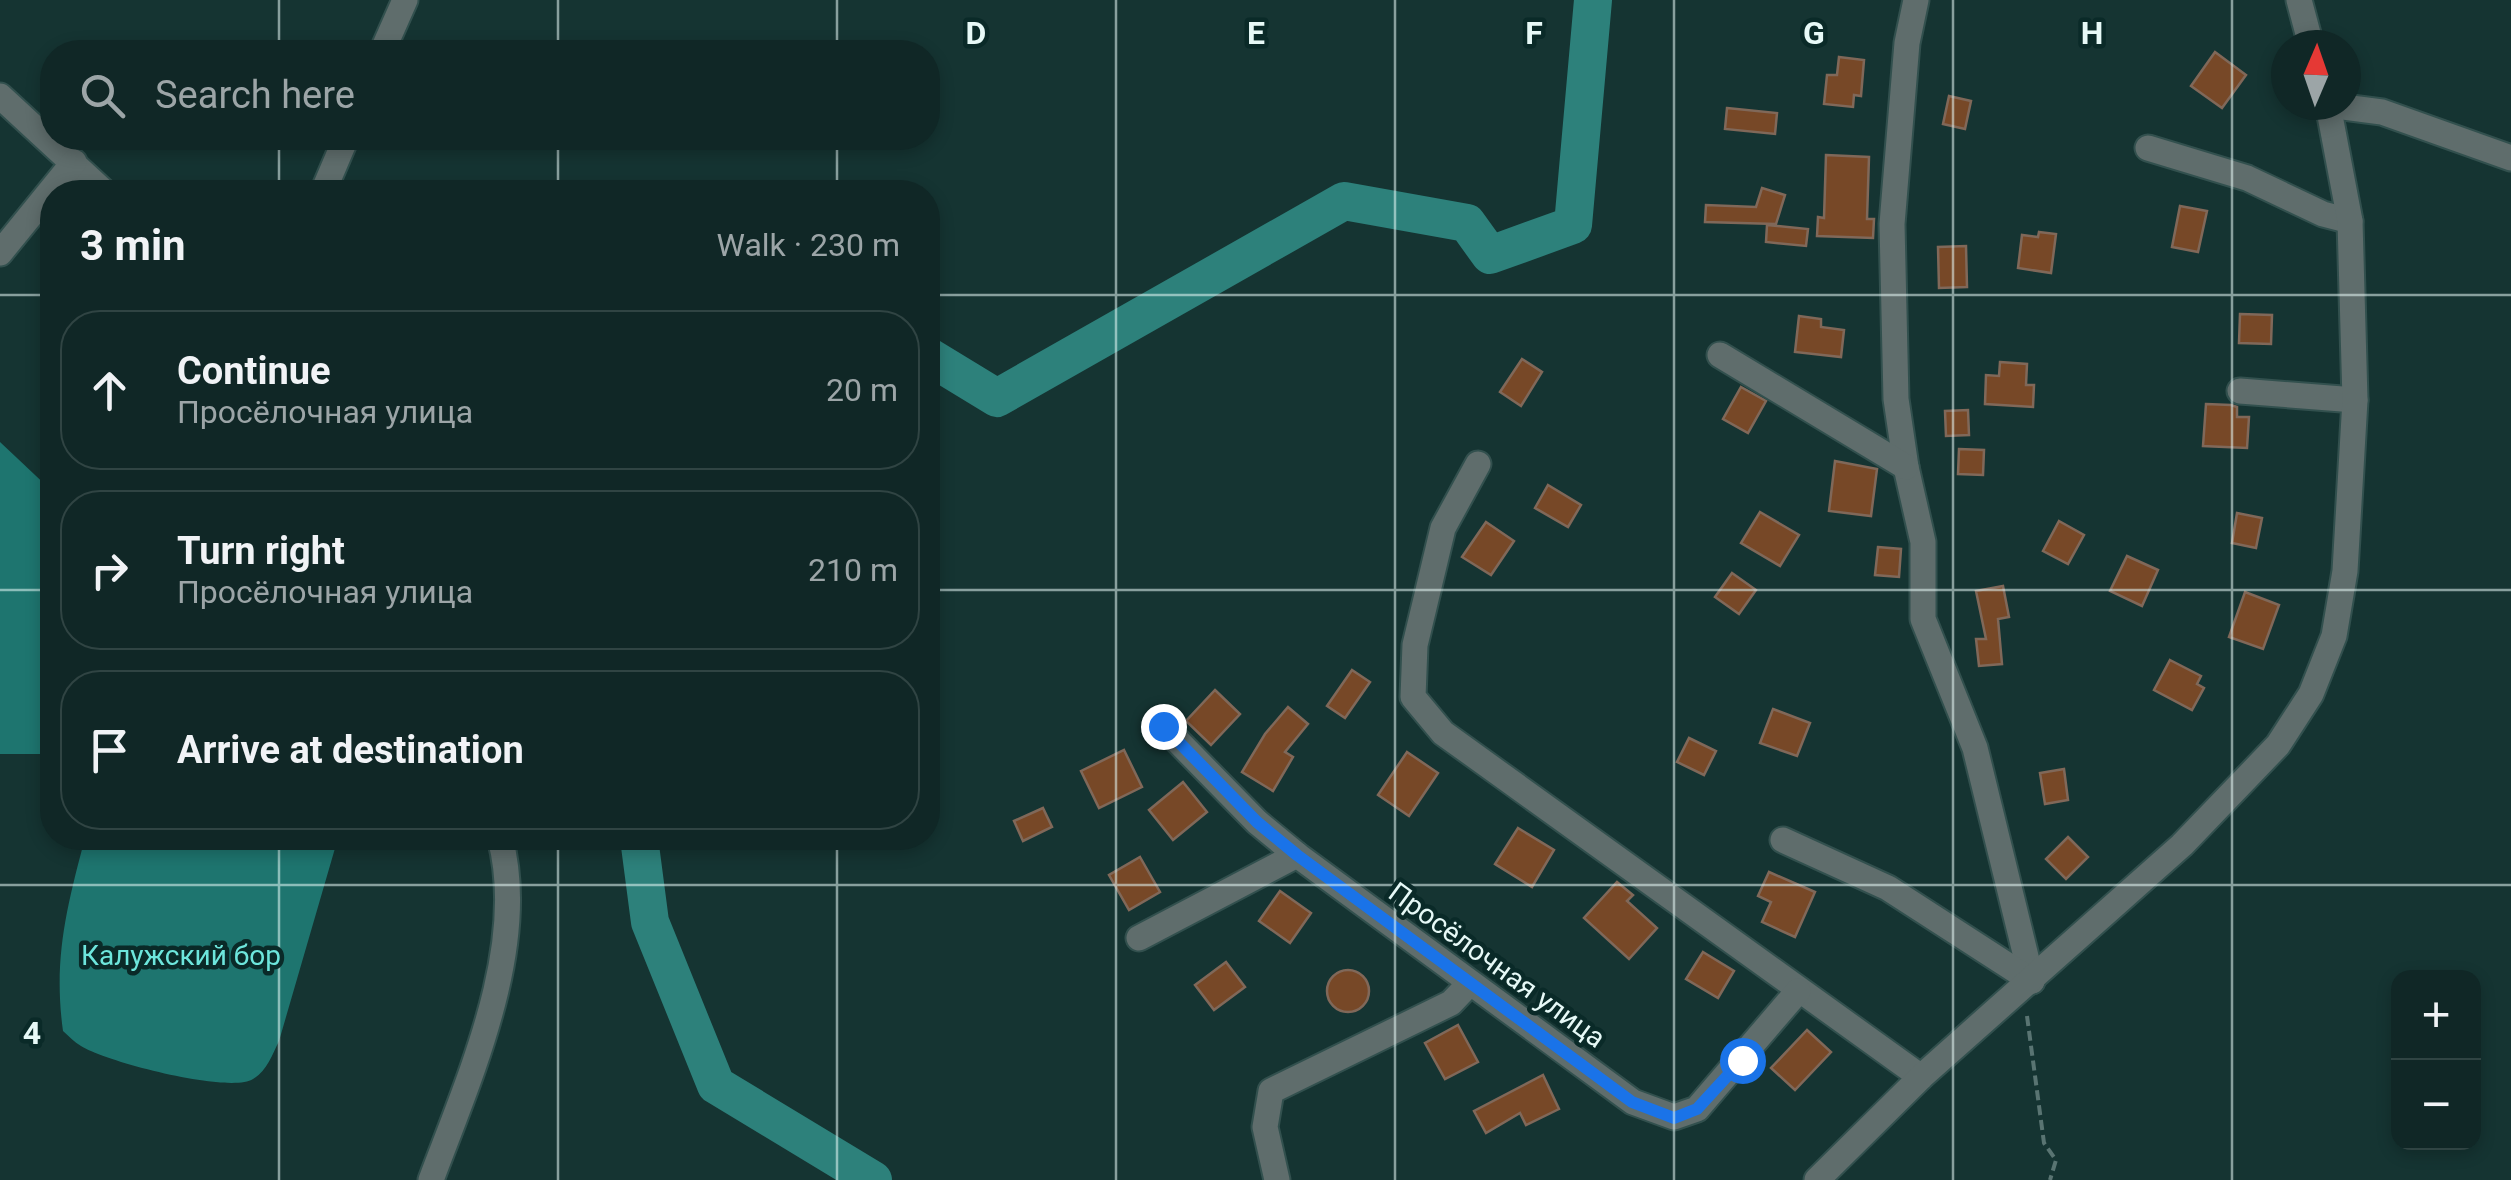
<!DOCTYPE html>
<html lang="en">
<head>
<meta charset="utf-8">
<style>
  :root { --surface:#102726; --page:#192f2e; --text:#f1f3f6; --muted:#9ca5a7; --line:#304443 }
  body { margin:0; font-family:Roboto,sans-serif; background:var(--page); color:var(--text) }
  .controls { position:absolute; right:30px; bottom:30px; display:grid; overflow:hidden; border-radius:20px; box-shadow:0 5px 15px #0003 }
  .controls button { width:90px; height:90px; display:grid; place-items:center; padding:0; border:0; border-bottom:2px solid var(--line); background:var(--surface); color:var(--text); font:50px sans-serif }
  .compass { position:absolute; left:2271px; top:30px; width:90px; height:90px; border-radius:50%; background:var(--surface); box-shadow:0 5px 15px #0003; rotate:2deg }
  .stop { position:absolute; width:30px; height:30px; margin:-22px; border:8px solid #1a73e8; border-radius:50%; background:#fff }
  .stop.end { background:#1a73e8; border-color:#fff; box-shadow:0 2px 10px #0008 }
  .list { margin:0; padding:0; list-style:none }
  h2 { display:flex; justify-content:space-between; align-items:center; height:130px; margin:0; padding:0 40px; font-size:42px }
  h2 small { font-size:32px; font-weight:400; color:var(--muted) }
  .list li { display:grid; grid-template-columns:65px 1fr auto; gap:30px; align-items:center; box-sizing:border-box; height:160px; margin:0 20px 20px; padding:0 20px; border:2px solid var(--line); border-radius:40px }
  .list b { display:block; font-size:38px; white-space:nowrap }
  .list p { margin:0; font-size:32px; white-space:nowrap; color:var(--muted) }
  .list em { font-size:32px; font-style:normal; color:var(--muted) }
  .icon { flex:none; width:55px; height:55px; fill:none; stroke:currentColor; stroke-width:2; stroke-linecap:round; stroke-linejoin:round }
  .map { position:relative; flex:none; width:2511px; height:1180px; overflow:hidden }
  .search { position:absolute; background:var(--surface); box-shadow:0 5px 15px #0003; left:40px; top:40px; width:900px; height:110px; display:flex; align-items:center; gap:25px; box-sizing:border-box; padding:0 35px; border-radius:40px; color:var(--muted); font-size:38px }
  .panel { position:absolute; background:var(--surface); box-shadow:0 5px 15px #0003; left:40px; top:180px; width:900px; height:670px; border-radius:40px }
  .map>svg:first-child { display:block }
</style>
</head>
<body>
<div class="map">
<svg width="2511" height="1180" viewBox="0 0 2511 1180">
  <rect width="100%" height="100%" fill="#153432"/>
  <g fill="#1e756f">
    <path d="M0 442 52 491V754H0Z"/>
    <path d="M85 838H338L279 1041C272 1055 267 1071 253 1079 230 1094 106 1062 81 1046 74 1042 69 1036 63 1031 53 959 67 906 85 838Z"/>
  </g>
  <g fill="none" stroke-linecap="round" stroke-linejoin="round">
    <g stroke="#2d817b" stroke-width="38">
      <path d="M928 356 997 398 1344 201 1467 223 1490 255 1573 225 1593 0"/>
      <path d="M639 838 650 922 716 1085 873 1180"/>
    </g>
  </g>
  <g fill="#774827" stroke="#806859" stroke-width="2.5">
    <path d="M2215 52 2246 75 2222 108 2191 86Z"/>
    <path d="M1839 57 1864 60 1861 96 1854 95 1853 107 1824 104 1827 75H1837Z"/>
    <path d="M1949 96 1971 101 1965 129 1943 124Z"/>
    <path d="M1727 108 1777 113 1775 134 1725 129Z"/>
    <path d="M1826 155 1869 157 1867 219H1874L1873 238 1817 236 1818 217 1824 218Z"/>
    <path d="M1762 188 1785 195 1776 224 1705 222 1706 205 1756 207Z"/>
    <path d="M2180 206 2207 211 2198 252 2172 247Z"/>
    <path d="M1767 225 1808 229 1806 246 1766 242Z"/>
    <path d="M2039 232 2056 234 2051 273 2018 268 2022 235 2038 237Z"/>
    <path d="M1966 246 1967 287 1939 288 1938 247Z"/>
    <path d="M2240 314 2272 315 2271 344 2239 343Z"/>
    <path d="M1799 316 1821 319V327L1844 330 1841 357 1795 352Z"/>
    <path d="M1522 359 1542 372 1521 406 1500 392Z"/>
    <path d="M2000 362 2027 364 2026 385H2034L2033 407 1985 404 1986 375 1999 376Z"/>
    <path d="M1741 387 1766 401 1748 433 1723 419Z"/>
    <path d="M2206 404 2231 405 2237 407V417H2249L2247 448 2203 446Z"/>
    <path d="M1968 410 1969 435 1946 436 1945 411Z"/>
    <path d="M1959 449 1984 450 1983 475 1958 474Z"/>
    <path d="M1835 461 1877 469 1871 516 1829 511Z"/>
    <path d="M1548 485 1581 505 1568 527 1535 508Z"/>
    <path d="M1760 512 1799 535 1780 566 1741 543Z"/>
    <path d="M2237 513 2262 518 2256 548 2232 543Z"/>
    <path d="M2059 521 2084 535 2068 564 2043 551Z"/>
    <path d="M1486 522 1514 541 1491 575 1462 557Z"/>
    <path d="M1878 547 1901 549 1899 577 1875 575Z"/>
    <path d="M2127 556 2158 570 2142 606 2110 591Z"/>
    <path d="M1732 573 1756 590 1739 614 1715 597Z"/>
    <path d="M2003 586 2009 617 1998 619 2002 664 1979 666 1976 639H1986L1976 591Z"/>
    <path d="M2245 592 2279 605 2263 649 2229 637Z"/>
    <path d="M2170 660 2201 676 2197 684 2204 688 2192 710 2154 690Z"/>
    <path d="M1352 670 1370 682 1345 718 1327 706Z"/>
    <path d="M1215 690 1240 714 1211 745 1186 721Z"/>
    <path d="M1288 707 1308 724 1285 752 1293 757 1273 791 1242 772 1265 734Z"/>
    <path d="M1773 709 1810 723 1797 756 1760 743Z"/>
    <path d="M1689 738 1716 751 1704 775 1677 762Z"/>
    <path d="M1124 750 1142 787 1099 808 1081 771Z"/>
    <path d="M1407 752 1438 773 1409 816 1378 795Z"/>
    <path d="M2064 769 2068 800 2045 804 2040 773Z"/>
    <path d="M1183 782 1207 812 1173 840 1149 810Z"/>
    <path d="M1043 808 1052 827 1023 841 1014 821Z"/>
    <path d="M1518 828 1554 850 1532 887 1495 864Z"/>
    <path d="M2068 837 2088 857 2066 879 2046 859Z"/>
    <path d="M1140 857 1160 892 1129 910 1109 875Z"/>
    <path d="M1769 872 1815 892 1795 937 1762 922 1771 902 1758 896Z"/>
    <path d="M1617 882 1633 895 1627 901 1657 928 1629 959 1584 918Z"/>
    <path d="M1280 891 1311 913 1290 943 1259 921Z"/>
    <path d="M1703 952 1734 971 1718 998 1686 979Z"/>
    <path d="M1226 962 1245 987 1214 1010 1195 985Z"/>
    <circle cx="1348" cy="991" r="21"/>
    <path d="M1458 1025 1478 1062 1445 1079 1425 1043Z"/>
    <path d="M1807 1030 1831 1052 1795 1090 1771 1068Z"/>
    <path d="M1543 1075 1559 1109 1526 1125 1520 1113 1486 1133 1474 1111Z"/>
  </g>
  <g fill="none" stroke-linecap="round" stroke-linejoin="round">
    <g stroke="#32504e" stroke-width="29">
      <g id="minor">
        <path d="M1916 0 1907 43 1892 224 1896 399 1906 467 1923 542V619L1975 748 2032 981"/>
        <path d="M2299 0 2311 45"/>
        <path d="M382 52 405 0"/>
        <path d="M0 96 104 192"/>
        <path d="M2328 105 2382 112 2511 158"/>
        <path d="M2148 148 2247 178 2323 214 2350 221"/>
        <path d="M323 192 346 138"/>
        <path d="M0 253 74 162"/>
        <path d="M1720 355 1906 467"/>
        <path d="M2240 391 2355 400"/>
        <path d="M1478 464 1443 528 1415 645 1413 697 1443 733 1921 1077"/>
        <path d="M1163 726 1257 822 1297 855 1633 1102 1674 1117 1697 1109 1798 991"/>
        <path d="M1783 840 1888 888 2032 981"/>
        <path d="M1139 938 1297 855"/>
        <path d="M431 1180C469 1078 529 946 500 838"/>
        <path d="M1277 1180 1265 1127 1271 1091 1451 1003 1470 983"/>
        <path d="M1817 1180 1921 1077 2182 845 2278 745 2311 694 2334 636 2345 571 2355 400 2350 221 2328 105"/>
      </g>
    </g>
    <path stroke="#597472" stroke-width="4" stroke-dasharray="10 5" stroke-linecap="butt" d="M2027 1016 2044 1143 2056 1160 2050 1180"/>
    <use href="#minor" stroke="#5f6d6c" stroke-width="25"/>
  </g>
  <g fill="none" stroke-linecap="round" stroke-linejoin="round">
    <path stroke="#1a73e8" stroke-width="12" d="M1163 726 1257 822 1297 855 1632 1102 1674 1118 1697 1109 1742 1060"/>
  </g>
  <path fill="none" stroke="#e7f9f7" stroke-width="2.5" stroke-opacity="0.55" d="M279 0V52M558 0V52M837 0V52M1116 0V1180M1395 0V1180M1674 0V1180M1953 0V1180M2232 0V1180M279 138V192M558 138V192M837 138V192M0 295H52M928 295H2511M0 590H52M928 590H2511M279 838V1180M558 838V1180M837 838V1180M0 885H2511"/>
  <g text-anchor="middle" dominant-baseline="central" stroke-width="9" stroke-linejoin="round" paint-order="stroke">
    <g font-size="28" fill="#6de6dc" stroke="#0a2a28">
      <text x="181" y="955">Калужский бор</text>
    </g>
    <g font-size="28" fill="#e7f9f7" stroke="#0a2a28">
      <text transform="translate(1497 965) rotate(36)">Просёлочная улица</text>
    </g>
  </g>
  <g font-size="32" text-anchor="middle" font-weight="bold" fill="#e7f9f7" stroke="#0a2a28" stroke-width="9" stroke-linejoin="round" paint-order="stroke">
    <text x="976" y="44">D</text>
    <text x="1256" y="44">E</text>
    <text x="1534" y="44">F</text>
    <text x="1814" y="44">G</text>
    <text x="2092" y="44">H</text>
    <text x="32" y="1044">4</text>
  </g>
</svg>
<div class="controls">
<button>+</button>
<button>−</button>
</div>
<svg class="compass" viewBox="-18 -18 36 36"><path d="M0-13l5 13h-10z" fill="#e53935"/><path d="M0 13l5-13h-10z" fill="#9ca5a7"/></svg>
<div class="stop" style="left:1742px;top:1060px"></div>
<div class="stop end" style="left:1163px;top:726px"></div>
<div class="search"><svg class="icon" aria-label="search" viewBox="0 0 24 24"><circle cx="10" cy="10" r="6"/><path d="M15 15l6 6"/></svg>Search here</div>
<section class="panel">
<h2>3 min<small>Walk · 230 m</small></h2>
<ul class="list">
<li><svg class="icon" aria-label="ahead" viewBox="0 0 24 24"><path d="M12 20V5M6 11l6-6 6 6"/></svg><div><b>Continue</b><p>Просёлочная улица</p></div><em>20 m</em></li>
<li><svg class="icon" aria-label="right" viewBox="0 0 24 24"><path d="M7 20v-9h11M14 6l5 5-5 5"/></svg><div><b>Turn right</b><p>Просёлочная улица</p></div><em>210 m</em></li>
<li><svg class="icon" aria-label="arrive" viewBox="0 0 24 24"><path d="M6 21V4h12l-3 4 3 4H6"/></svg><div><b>Arrive at destination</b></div></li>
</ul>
</section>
</div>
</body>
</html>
